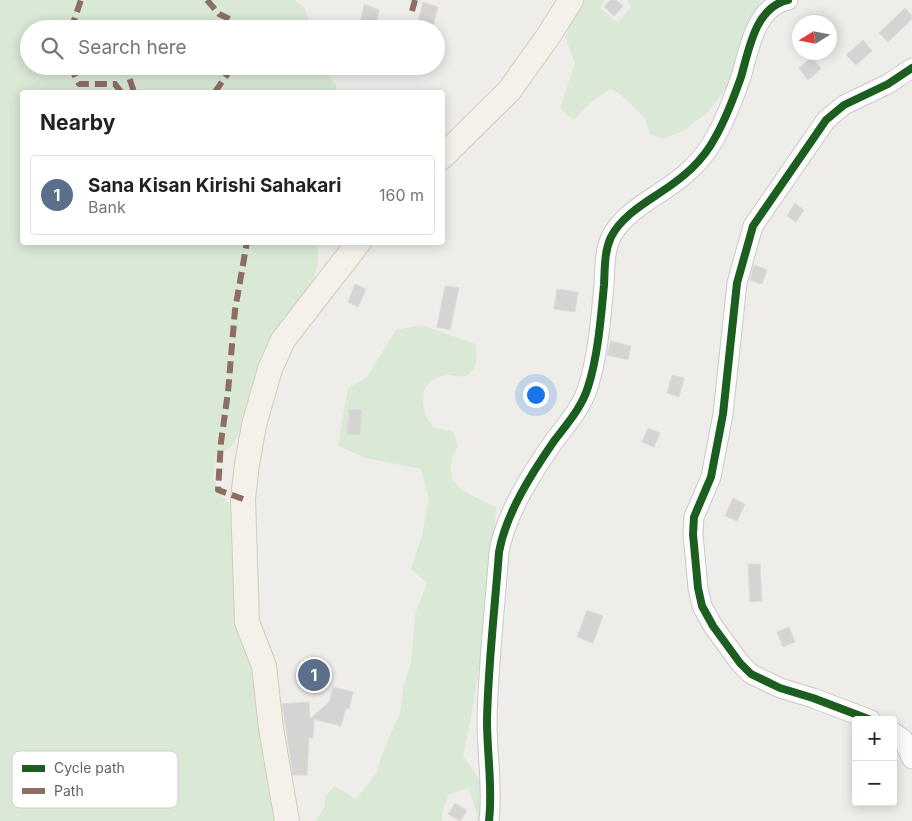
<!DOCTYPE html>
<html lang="en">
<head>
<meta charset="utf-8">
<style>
  :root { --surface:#fff; --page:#f6f6f6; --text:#222; --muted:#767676; --line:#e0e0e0; --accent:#ea580c }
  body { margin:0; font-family:Inter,sans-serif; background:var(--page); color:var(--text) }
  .controls { position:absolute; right:15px; bottom:15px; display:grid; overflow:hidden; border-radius:5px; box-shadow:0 2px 12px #0003 }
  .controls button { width:45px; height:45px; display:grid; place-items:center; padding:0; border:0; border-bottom:1px solid var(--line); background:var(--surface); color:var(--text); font:25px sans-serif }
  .compass { position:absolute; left:792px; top:15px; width:45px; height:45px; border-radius:50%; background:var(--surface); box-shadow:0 2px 12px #0003; rotate:259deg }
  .you { position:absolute; left:535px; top:394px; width:18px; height:18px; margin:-12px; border:4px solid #fff; border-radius:50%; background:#1a73e8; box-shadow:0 0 0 8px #1a73e833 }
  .badge { display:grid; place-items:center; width:32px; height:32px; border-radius:50%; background:var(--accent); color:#fff; font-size:16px; font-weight:700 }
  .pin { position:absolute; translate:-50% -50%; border:2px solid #fff; box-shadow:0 1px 5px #0006 }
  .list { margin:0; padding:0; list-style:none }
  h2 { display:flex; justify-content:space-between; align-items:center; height:65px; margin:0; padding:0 20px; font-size:21px }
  h2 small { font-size:16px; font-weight:400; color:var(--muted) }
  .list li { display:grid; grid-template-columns:32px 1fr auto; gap:15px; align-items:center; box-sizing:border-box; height:80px; margin:0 10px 10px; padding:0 10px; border:1px solid var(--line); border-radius:5px }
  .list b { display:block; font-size:19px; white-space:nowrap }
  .list p { margin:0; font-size:16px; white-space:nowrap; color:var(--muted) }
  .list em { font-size:16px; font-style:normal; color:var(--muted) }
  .icon { flex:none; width:28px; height:28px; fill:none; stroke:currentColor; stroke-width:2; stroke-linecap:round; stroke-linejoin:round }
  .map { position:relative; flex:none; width:912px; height:821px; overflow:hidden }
  .search { position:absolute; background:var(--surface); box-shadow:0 2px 12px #0003; left:20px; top:20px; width:425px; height:55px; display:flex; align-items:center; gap:12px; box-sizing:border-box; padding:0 18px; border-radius:28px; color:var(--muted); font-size:19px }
  .panel { position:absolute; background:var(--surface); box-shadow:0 2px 12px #0003; left:20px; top:90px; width:425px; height:155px; border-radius:5px }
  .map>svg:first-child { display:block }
</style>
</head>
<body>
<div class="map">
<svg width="912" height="821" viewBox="0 0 912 821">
  <rect width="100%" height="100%" fill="#eeedea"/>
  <g fill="#d9e9d6">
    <path d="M0 0H295L305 9 312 29H29V66H319L336 85 337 92H22V242L318 243V263L314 278 276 335 236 440 232 446 218 456 215 461 213 478 220 494 232 507 246 645 263 724 276 821H0Z"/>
    <path d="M585 0H605L600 8 618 23 630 8 628 0H762L752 19 735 76 708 112 685 130 663 139 650 134 645 118 620 94 611 89 592 101 574 120 560 109 575 63 565 37 574 18Z"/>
    <path d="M422 325 475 344C477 354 478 366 470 373 464 379 458 376 451 375 436 375 422 384 423 400 423 411 427 420 434 428L447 430 454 433 458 446C437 485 467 493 496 507L491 596 471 718 463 756 478 777 487 798 483 821H477V814L469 788 449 794 442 812V821H316L325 806V797L334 786 356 799 376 774 383 752 400 713 404 684 411 663 415 615 427 583 411 569 422 536 429 499 421 469 366 458 338 446 348 388 367 377 396 330Z"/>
  </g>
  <g fill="#d5d4d3" stroke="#dddcd9">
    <path d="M610 0H616L623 6 614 16 604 7Z"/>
    <path d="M423 2 438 7 432 29 417 26Z"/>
    <path d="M364 4 379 10 375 29H359Z"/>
    <path d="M905 8 912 16V19L888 42 879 33Z"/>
    <path d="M863 40 872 51 856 65 846 55Z"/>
    <path d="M812 57 821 69 808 80 799 68Z"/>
    <path d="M795 203 804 210 796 222 787 216Z"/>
    <path d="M754 265 767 270 762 284 750 280Z"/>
    <path d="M355 284 366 289 358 307 348 302Z"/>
    <path d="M445 286 459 288 450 330 437 327Z"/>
    <path d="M557 289 578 292 575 312 554 309Z"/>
    <path d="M611 341 631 346 628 360 607 355Z"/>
    <path d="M672 375 684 378 679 397 667 393Z"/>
    <path d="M349 409 362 410 360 435 347 434Z"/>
    <path d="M648 428 660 433 654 447 642 442Z"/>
    <path d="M733 498 745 504 737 521 725 516Z"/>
    <path d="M748 564H760L762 601 750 602Z"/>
    <path d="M587 610 603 616 593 643 577 637Z"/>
    <path d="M789 627 795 642 783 647 777 632Z"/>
    <path d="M333 687 353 692 349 709 346 708 341 726 314 719 313 738H309L307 775H293L282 704 309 702 310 719 329 702Z"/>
    <path d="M455 803 467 811 460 821 448 814Z"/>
  </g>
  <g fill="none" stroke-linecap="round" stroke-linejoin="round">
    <g stroke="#c9c9c9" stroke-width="21">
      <g id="minor">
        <path d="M871 720 813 698 780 688 751 674 740 663 713 626 702 606 698 588 693 534 694 517 711 477 723 414 737 283 753 226 826 120 844 105 888 84 912 68"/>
        <path d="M893 732 903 739 912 759"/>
        <path d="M489 821C493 788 487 754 487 721 488 665 495 607 499 552 506 513 532 473 554 441 567 424 582 407 588 387 598 356 601 317 604 285 605 269 604 252 611 237 621 217 643 204 661 192 684 177 703 161 716 136 726 118 734 97 741 77 749 50 755 7 788 0"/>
      </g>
    </g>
    <g stroke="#d4cbba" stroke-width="26">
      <g id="major">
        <path d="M442 157 509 91 549 35 571 0"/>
        <path d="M287 821 271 728 264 666 247 622 243 499 247 464 254 425 270 369 283 340 359 242"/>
      </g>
    </g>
    <use href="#minor" stroke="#fcfcfc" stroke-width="19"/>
    <use href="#major" stroke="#f3f1ea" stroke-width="24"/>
    <g stroke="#8d6e63" stroke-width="6" stroke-dasharray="12 6" stroke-linecap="butt">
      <path d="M207 0 219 14 234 21 240 29"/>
      <path d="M412 11 415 0"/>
      <path d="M71 29 81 0"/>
      <path d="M70 66 79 84H115L121 92"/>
      <path d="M119 66 127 71 134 92"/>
      <path d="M215 92 233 66"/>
      <path d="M243 499 218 490 221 442 228 392 235 310 247 242"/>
    </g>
    <g stroke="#fff" stroke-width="11">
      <g id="cycleway">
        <path d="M871 720 813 698 780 688 751 674 740 663 713 626 702 606 698 588 693 534 694 517 711 477 723 414 737 283 753 226 826 120 844 105 888 84 912 68"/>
        <path d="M489 821C493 788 487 754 487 721 488 665 495 607 499 552 506 513 532 473 554 441 567 424 582 407 588 387 598 356 601 317 604 285 605 269 604 252 611 237 621 217 643 204 661 192 684 177 703 161 716 136 726 118 734 97 741 77 749 50 755 7 788 0"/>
      </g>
    </g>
    <use href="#cycleway" stroke="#1b5e20" stroke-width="8"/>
  </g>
  <rect x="12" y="751" width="166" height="57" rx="8" fill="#fff" stroke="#cfd0d1" stroke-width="1"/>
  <rect x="22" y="765" width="23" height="7" fill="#1b5e20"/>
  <rect x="22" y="788" width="23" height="6" fill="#8d6e63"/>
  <g font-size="14" fill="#5f6367">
    <text x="54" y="773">Cycle path</text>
    <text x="54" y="796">Path</text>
  </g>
</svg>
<div class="controls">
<button>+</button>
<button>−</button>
</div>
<svg class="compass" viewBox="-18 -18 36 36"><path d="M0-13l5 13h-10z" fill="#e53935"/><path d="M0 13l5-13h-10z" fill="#767676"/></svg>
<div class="you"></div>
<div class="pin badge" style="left:314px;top:675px;background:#5c6f8a">1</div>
<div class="search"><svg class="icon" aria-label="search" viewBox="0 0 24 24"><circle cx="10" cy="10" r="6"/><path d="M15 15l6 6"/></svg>Search here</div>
<section class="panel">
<h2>Nearby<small></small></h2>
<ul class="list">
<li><span class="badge" style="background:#5c6f8a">1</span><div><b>Sana Kisan Kirishi Sahakari</b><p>Bank</p></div><em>160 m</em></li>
</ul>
</section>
</div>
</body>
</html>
